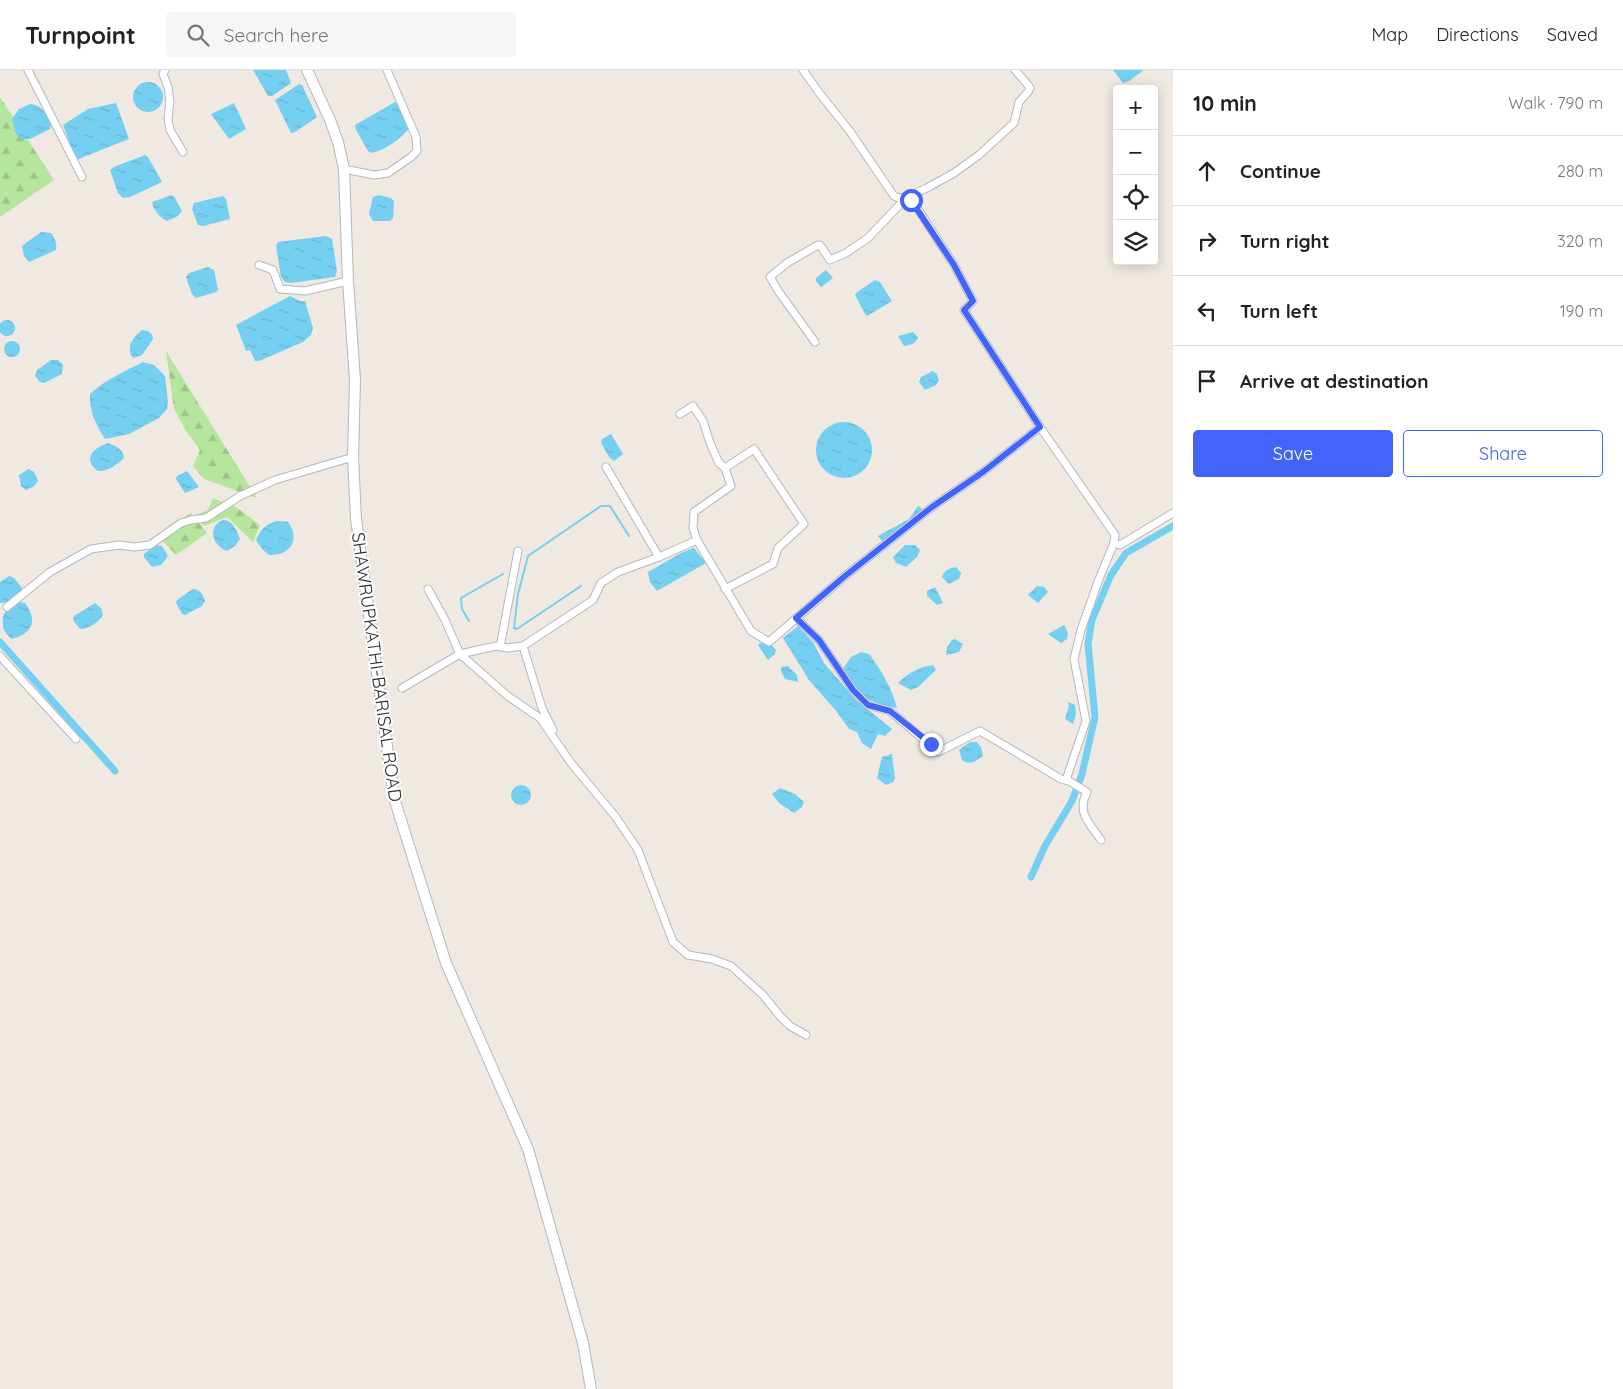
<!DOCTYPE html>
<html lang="en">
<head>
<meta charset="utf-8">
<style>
  :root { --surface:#fff; --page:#f6f6f6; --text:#222; --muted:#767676; --line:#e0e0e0; --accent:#4264fb }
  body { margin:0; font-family:Quicksand,sans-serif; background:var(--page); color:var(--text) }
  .controls { position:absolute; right:15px; top:15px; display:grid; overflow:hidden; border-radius:5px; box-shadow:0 2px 12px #0003 }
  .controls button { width:45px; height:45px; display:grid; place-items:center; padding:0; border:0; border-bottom:1px solid var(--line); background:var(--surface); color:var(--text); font:25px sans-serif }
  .stop { position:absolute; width:15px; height:15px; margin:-11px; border:4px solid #4264fb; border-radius:50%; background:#fff }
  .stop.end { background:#4264fb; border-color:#fff; box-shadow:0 1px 5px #0008 }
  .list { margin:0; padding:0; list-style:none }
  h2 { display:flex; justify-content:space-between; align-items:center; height:65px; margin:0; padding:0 20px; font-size:21px }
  h2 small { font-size:16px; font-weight:400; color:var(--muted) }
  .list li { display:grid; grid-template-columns:32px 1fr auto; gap:15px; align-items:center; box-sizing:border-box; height:70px; padding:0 20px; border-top:1px solid var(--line) }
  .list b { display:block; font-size:19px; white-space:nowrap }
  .list em { font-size:16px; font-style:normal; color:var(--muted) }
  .actions { display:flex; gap:10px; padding:15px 20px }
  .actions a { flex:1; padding:11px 0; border:1px solid var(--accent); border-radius:5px; text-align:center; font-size:18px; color:var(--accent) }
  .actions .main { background:var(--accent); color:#fff }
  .icon { flex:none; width:28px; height:28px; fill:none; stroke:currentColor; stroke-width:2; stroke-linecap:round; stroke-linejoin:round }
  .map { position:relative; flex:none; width:1173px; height:1319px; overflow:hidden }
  header { display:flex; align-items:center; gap:30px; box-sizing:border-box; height:70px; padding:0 25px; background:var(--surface); border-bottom:1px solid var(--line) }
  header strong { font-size:24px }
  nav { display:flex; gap:28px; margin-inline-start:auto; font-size:18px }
  .search { width:350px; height:45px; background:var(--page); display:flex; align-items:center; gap:12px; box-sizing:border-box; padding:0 18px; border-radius:5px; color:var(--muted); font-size:19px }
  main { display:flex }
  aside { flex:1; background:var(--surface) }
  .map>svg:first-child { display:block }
</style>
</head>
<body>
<header>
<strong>Turnpoint</strong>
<div class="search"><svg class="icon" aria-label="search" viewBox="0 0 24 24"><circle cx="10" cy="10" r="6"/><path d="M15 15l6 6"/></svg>Search here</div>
<nav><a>Map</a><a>Directions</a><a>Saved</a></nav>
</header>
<main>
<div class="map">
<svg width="1173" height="1319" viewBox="0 0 1173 1319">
  <defs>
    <pattern id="forest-firs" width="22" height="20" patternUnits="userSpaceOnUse" patternTransform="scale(1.25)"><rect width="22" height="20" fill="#b6e59e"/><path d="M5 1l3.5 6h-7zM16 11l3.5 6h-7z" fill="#9dc588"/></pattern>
    <pattern id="water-ripples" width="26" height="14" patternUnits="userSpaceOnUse" patternTransform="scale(1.25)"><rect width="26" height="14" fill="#75cff0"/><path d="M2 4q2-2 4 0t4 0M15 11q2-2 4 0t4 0" fill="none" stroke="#66b2ce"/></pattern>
  </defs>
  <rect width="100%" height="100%" fill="#efe9e1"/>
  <g fill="url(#forest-firs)">
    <path d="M0 27 54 110 0 147Z"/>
    <path d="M166 281 257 428 204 409 193 396 200 380 186 361 174 339Z"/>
    <path d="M213 428 236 437 260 455 253 472 227 447 204 456 195 445 208 440Z"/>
    <path d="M191 443 207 463 176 485 158 466Z"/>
  </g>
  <g fill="url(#water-ripples)">
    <path d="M253 0H286L291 13 272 26H268Z"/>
    <path d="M1113 0H1144L1129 11 1123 13Z"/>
    <circle cx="148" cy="27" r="15"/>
    <path d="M299 14 302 15 317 47 295 62 291 63 275 30Z"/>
    <path d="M395 32 398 34 410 58C400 69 386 80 371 83L368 81 356 60 355 55Z"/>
    <path d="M116 33 129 69 76 90 63 55 88 39Z"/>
    <path d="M234 33 246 59 229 69 211 44Z"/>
    <path d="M30 34C42 35 48 45 51 56L50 59 30 69H21L15 62 12 49 19 39Z"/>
    <path d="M145 85 148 87 162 112 130 127 123 128 118 123 110 100 114 97Z"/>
    <path d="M172 125 175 128 182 141 178 146 167 151C160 148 153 139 152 132Z"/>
    <path d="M379 125 391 128 394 131 393 148 390 151H373L369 144 373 127Z"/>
    <path d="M223 126 226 129 230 149 203 156 198 155 192 139 194 133Z"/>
    <path d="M41 162 51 163C55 168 57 173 56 180L29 192 24 186 22 176Z"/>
    <path d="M326 166 332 169 337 201 335 207 291 213 285 212 281 207 276 176 278 172Z"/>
    <path d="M208 197 214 200 218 220 216 222 196 228 192 224 186 207 189 203Z"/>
    <path d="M826 200 833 208 821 217 816 211V208Z"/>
    <path d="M875 210 880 212 892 231 867 246 865 244 855 225 856 223Z"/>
    <path d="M290 226 300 231H305L313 258 311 265 303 272 259 291H255L250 280 246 281 236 255Z"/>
    <circle cx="7" cy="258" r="8"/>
    <path d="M142 260C149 261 152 262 153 269L142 285 134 288 131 286C127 274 133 268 142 260Z"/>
    <path d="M913 262 918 268C914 274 911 275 904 276L898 266Z"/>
    <circle cx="12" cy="279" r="8"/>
    <path d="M51 290H58L63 295 62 304 44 313 40 312 35 306 37 300Z"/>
    <path d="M143 292 154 295 165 306 168 331 167 339 159 348 129 364 105 369C96 355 89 341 90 324 105 310 125 301 143 292Z"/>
    <path d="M933 301 937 304 939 310 936 315 925 320 919 312 921 307Z"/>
    <circle cx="844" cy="380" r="28"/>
    <path d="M611 364 623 384 614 391 609 387 601 373 602 369Z"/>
    <path d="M108 373C115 376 123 378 124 388 118 394 107 402 98 401 82 389 93 378 108 373Z"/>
    <path d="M29 399 34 402 38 411 33 417 26 420 21 416 19 405Z"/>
    <path d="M187 401 199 417 185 423 176 409 177 406Z"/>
    <path d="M918 436 922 439 918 445 888 469 882 471 878 466 909 449Z"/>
    <path d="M223 450C233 450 237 461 240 469L235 476 227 481C213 476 206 457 223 450Z"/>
    <path d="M277 451 288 452C301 470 290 486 269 485L262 479 256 470C260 460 267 453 277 451Z"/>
    <path d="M156 475 162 476 168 486 161 495 152 497 144 487V484Z"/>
    <path d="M905 475H915L920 480 917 487 906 497 896 493 893 487Z"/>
    <path d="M694 478 706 493 657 521 650 512 648 502 681 483Z"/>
    <path d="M956 497 961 503 959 509 949 514 942 507C944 500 950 498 956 497Z"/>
    <path d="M9 506 14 508 22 518C18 526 9 533 0 533V512Z"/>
    <path d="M1037 516 1044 517 1048 522 1038 533 1028 525Z"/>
    <path d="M935 517 943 533 937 535 927 526V521Z"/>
    <path d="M193 519C200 519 203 525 205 531L202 536 185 545 182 544 176 533 177 530Z"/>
    <path d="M19 532 25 533C38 551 33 563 12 569 8 566 7 564 4 560 0 544 6 538 19 532Z"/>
    <path d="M95 533 101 538 103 545C99 552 87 560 80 559L73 550 74 546Z"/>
    <path d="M1064 555 1068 563 1067 569 1061 573 1048 564Z"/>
    <path d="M798 556 813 572 824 593 855 629 892 659 885 666 878 664 871 679 862 673 857 662 849 659 837 642 809 610 783 568Z"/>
    <path d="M955 569 963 574 959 582 946 585 947 577 952 570Z"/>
    <path d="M760 573 771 574 776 580 775 584 768 590 758 575Z"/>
    <path d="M861 582 869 584C881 600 892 618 897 638 864 631 862 627 842 600L851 587Z"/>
    <path d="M933 595 936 600 918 617 911 620 898 613C908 603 919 597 933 595Z"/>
    <path d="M788 596 797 605 798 612 785 609 781 601V597Z"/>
    <path d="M1068 632 1075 635 1076 644 1073 654 1065 649 1069 636Z"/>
    <path d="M970 672H977L981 677 983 686C976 691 969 696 962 690L959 680Z"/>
    <path d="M892 684 895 709 893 712 886 715 877 708 882 687Z"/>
    <circle cx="521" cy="725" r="10"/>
    <path d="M780 718 795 724 804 732 802 737 794 743 779 733 772 724Z"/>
  </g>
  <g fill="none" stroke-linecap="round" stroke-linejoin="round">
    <g stroke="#75cff0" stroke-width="2">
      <path d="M581 516 517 559 514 558 518 524 528 486 601 436H610L629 466"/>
      <path d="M469 551 462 539 461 528 503 504"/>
    </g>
    <g stroke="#75cff0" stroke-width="7">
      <path d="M0 572 115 701"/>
      <path d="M1031 807 1045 776 1072 731 1082 704 1095 647 1088 574 1092 550 1111 505 1126 483 1173 456"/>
    </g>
    <g stroke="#b4b7c1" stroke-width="9">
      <g id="street">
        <path d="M28 0 82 107"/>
        <path d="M165 0 163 4 168 17 170 31 168 49 170 60 183 82"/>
        <path d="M803 0 820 24 849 60 894 126 899 128 907 127 914 133 954 195 973 231 964 240 1040 357 1115 465 1114 473 1099 509 1081 560 1074 589 1086 651 1066 710"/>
        <path d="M344 99 374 105 388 103 411 87 417 81 416 67 387 0"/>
        <path d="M259 195 273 200 280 219 305 221 348 211"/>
        <path d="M815 272 779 222 770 207 787 193 818 175H820L830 190 846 183 868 168 907 127 927 118 954 103 979 85 1014 53 1019 32 1028 22 1030 18 1028 15 1015 0"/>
        <path d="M680 344 693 336 703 351 710 373 719 393 725 398 731 416 694 442 693 458 697 470"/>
        <path d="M606 397 659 487"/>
        <path d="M725 398 754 379 804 454 778 478 773 494 725 519"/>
        <path d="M1114 473 1120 475 1173 443"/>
        <path d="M428 519 444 548 460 584 496 576 507 578 523 576 593 530 601 513 618 502 659 487 697 470 751 561 769 572 845 506 932 437 983 402 1040 357"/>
        <path d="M7 537 50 502 91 479 119 475 134 477 150 475 181 453 191 450 206 448 240 426 275 410 353 387"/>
        <path d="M796 548 819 570 853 620 868 635 890 641 938 682 980 661 1061 709 1069 711 1087 722C1076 742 1090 754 1101 770"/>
        <path d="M501 572 518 481"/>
        <path d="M523 576 542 638 553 660"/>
        <path d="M0 586 76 669"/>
        <path d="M402 618 460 584 509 627 540 648 571 693 615 746 638 780 673 872 688 885 712 889 731 896 763 925 780 946 790 956 806 965"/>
      </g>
    </g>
    <g stroke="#b4b7c1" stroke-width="12">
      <path id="secondary" d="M307 0 330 50 338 72 344 99 348 211 355 310 353 387 356 449 394 728 446 893 528 1079 583 1273 591 1319"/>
    </g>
    <use href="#street" stroke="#fff" stroke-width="7"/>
    <use href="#secondary" stroke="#fff" stroke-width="10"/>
  </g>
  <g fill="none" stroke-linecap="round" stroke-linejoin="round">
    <path stroke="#4264fb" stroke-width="6" d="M911 130 954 195 973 231 964 240 1040 357 983 402 932 437 845 506 796 548 819 570 853 620 868 635 890 641 931 674"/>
  </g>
  <g text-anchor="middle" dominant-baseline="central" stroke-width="4" stroke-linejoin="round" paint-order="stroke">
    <g font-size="18" fill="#2e2e2e" stroke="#fff">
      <text transform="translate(377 597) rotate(82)">SHAWRUPKATHI-BARISAL ROAD</text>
    </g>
  </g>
</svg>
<div class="controls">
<button>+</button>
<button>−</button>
<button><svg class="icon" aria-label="locate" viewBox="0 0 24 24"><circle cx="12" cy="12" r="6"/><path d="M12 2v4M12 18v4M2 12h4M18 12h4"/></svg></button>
<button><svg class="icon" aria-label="layers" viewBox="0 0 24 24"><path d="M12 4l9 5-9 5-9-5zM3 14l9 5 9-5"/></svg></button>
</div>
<div class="stop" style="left:911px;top:130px"></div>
<div class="stop end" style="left:931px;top:674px"></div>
</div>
<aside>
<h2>10 min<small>Walk · 790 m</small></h2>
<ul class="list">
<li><svg class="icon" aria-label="ahead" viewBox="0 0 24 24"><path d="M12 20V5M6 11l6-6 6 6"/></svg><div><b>Continue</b></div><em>280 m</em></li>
<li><svg class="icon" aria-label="right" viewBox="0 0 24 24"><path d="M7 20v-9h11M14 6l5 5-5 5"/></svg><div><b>Turn right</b></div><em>320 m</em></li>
<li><svg class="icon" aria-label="left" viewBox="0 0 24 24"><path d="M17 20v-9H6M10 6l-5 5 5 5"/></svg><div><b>Turn left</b></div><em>190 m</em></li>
<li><svg class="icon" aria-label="arrive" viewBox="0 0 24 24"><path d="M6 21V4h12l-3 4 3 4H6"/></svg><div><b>Arrive at destination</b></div></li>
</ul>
<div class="actions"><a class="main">Save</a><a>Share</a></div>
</aside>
</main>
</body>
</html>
